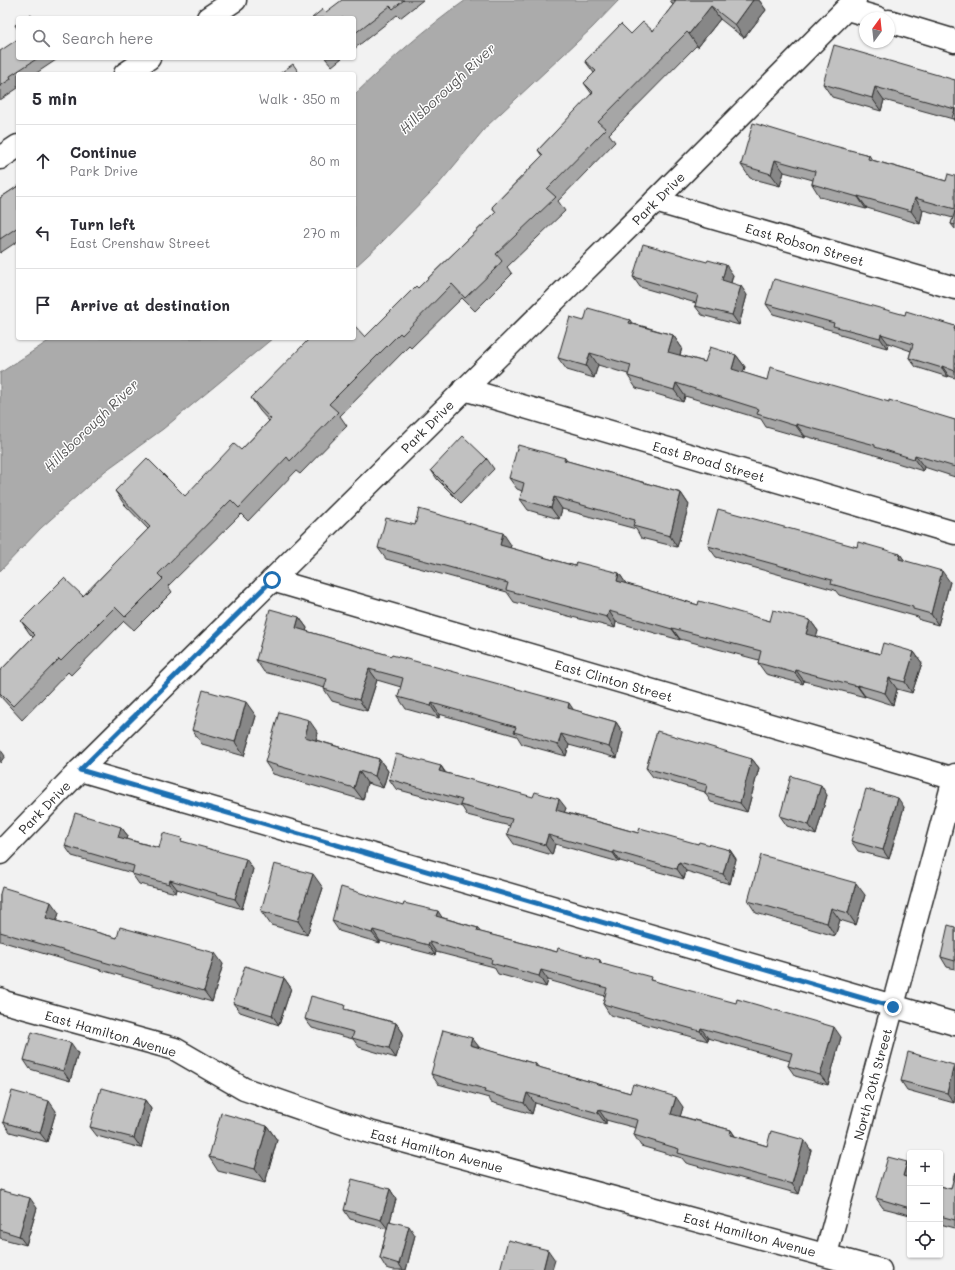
<!DOCTYPE html>
<html lang="en">
<head>
<meta charset="utf-8">
<style>
  :root { --surface:#fff; --page:#f7f7f7; --text:#2b2b33; --muted:#7c7c81; --line:#e1e1e2 }
  body { margin:0; font-family:Mali,sans-serif; background:var(--page); color:var(--text) }
  .controls { position:absolute; right:12px; bottom:12px; display:grid; overflow:hidden; border-radius:4px; box-shadow:0 1px 3px #0004 }
  .controls button { width:36px; height:36px; display:grid; place-items:center; padding:0; border:0; border-bottom:1px solid var(--line); background:var(--surface); color:var(--text); font:20px sans-serif }
  .compass { position:absolute; left:859px; top:12px; width:36px; height:36px; border-radius:50%; background:var(--surface); box-shadow:0 1px 3px #0004; rotate:15deg }
  .stop { position:absolute; width:12px; height:12px; margin:-9px; border:3px solid #1f6fb2; border-radius:50%; background:#fff }
  .stop.end { background:#1f6fb2; border-color:#fff; box-shadow:0 1px 4px #0008 }
  .list { margin:0; padding:0; list-style:none }
  h2 { display:flex; justify-content:space-between; align-items:center; height:52px; margin:0; padding:0 16px; font-size:17px }
  h2 small { font-size:13px; font-weight:400; color:var(--muted) }
  .list li { display:grid; grid-template-columns:26px 1fr auto; gap:12px; align-items:center; box-sizing:border-box; height:72px; padding:0 16px; border-top:1px solid var(--line) }
  .list b { display:block; font-size:15px; white-space:nowrap }
  .list p { margin:0; font-size:13px; white-space:nowrap; color:var(--muted) }
  .list em { font-size:13px; font-style:normal; color:var(--muted) }
  .icon { flex:none; width:22px; height:22px; fill:none; stroke:currentColor; stroke-width:2; stroke-linecap:round; stroke-linejoin:round }
  .map { position:relative; flex:none; width:955px; height:1270px; overflow:hidden }
  .search { position:absolute; background:var(--surface); box-shadow:0 1px 3px #0004; left:16px; top:16px; width:340px; height:44px; display:flex; align-items:center; gap:10px; box-sizing:border-box; padding:0 14px; border-radius:4px; color:var(--muted); font-size:15px }
  .panel { position:absolute; background:var(--surface); box-shadow:0 1px 3px #0004; left:16px; top:72px; width:340px; height:268px; border-radius:4px }
  .map>svg:first-child { display:block }
</style>
</head>
<body>
<div class="map">
<svg width="955" height="1270" viewBox="0 0 955 1270">
  <rect width="100%" height="100%" fill="#f2f2f2"/>
  <filter id="ink" filterUnits="userSpaceOnUse"><feTurbulence type="fractalNoise" baseFrequency=".025" numOctaves="2"/><feDisplacementMap in="SourceGraphic" scale="8" xChannelSelector="R" yChannelSelector="G"/><feConvolveMatrix kernelMatrix="1 2 1 2 8 2 1 2 1" color-interpolation-filters="sRGB"/></filter>
  <g filter="url(#ink)">
    <g fill="#ababab" stroke="#787878">
      <path d="M466 0H619L592 28 487 126 438 185 380 244 354 268V95C389 61 426 28 466 0Z"/>
      <path d="M53 338H273L163 429 105 471 41 528 0 571V373Z"/>
    </g>
    <g fill="none" stroke-linecap="round" stroke-linejoin="round">
      <g stroke="#2b2b2b" stroke-width="25">
        <g id="minor">
          <path d="M847 9 878 18"/>
          <path d="M208 18 235 0"/>
          <path d="M889 21 955 41"/>
          <path d="M125 74 149 58"/>
          <path d="M0 158 18 146"/>
          <path d="M655 201 955 288"/>
          <path d="M464 389 955 533"/>
          <path d="M272 580 955 779"/>
          <path d="M80 770 955 1024"/>
          <path d="M0 853 80 770 655 201 855 0"/>
          <path d="M0 999 4 1002 175 1049 244 1089 366 1131 880 1270"/>
          <path d="M826 1254 955 775"/>
        </g>
      </g>
      <use href="#minor" stroke="#fff" stroke-width="22"/>
    </g>
    <g fill="#a6a6a6" stroke="#2b2b2b">
      <path d="M342 0H423L400 18 397 15 354 49V18Z"/>
      <path d="M670 0H759L766 10 744 38 720 19 698 47 696 46 609 134 615 142 558 201 565 211 507 267 512 274 475 311 462 298 411 348 409 346 340 416 347 426 300 474 296 471 248 521 241 514 168 586 172 592 134 630 124 621 71 675 68 672 22 720 0 696V671L33 637 30 634 21 621 83 596 148 529 124 504 115 491 185 496 241 450 269 421 260 411 251 398 365 337 418 288 496 212 492 207 542 156 538 150 592 94 584 83 594 73 585 61 631 34 653 31 673 5Z"/>
      <path d="M0 51 18 58H59L35 74H18V85L17 86 18 88 0 100Z"/>
      <path d="M325 58H342L332 66Z"/>
      <path d="M955 80V122L953 119 884 100 881 111 832 97 823 84Z"/>
      <path d="M822 144 869 155 872 160 946 181 955 176V229L951 224 953 218 923 210 920 224 867 208 866 209 820 197 812 184 813 180 784 172 780 186 750 178 741 165Z"/>
      <path d="M18 186V241L0 253V198Z"/>
      <path d="M733 275 731 283 747 295 739 325 702 315 695 306 696 303 640 287 633 277Z"/>
      <path d="M766 304 905 315 955 326V378L949 376 948 377 916 367 909 358 911 351 888 343 887 348 840 335 838 332 773 314Z"/>
      <path d="M630 320 632 323 673 335 682 348 680 355 705 362 736 355 745 367 743 373 767 380 955 420V477L924 467 923 471 884 459 882 457 805 436V438L766 427 761 419 685 396 683 402 636 388 628 376V374L598 365 594 378 567 370 558 358 584 321Z"/>
      <path d="M565 458 567 461 681 493 689 505 677 547 641 538 636 529 562 509 559 519 528 510 520 499 522 491 517 489 509 478Z"/>
      <path d="M487 459 494 469 461 503 437 479 431 470Z"/>
      <path d="M415 525 511 545 510 548 575 566 619 573 626 584 698 605 770 621 810 620 818 631 816 637 880 654 914 652 922 663 912 693 897 689 893 705 865 696V697L804 681 803 684 766 674 758 663 759 660 680 639V640L616 622 615 628 514 602 507 592 386 559 378 548Z"/>
      <path d="M708 546 857 547 900 554 904 560 950 582 938 625 920 620 918 617 839 595 835 590 716 557Z"/>
      <path d="M299 617 307 628 306 631 574 710 616 722 623 733 617 758 569 745 566 756 522 744 517 736 439 714V718L406 709 398 697 401 687 377 680 367 711 332 701 324 689 325 688 264 672 256 660Z"/>
      <path d="M256 716 244 756 202 744 192 730Z"/>
      <path d="M318 733 316 740 379 759 388 771 383 788 367 783 363 800 273 774 265 762Z"/>
      <path d="M752 759 759 768 747 812 711 802 705 793V792L653 777 646 768Z"/>
      <path d="M441 766 446 773 566 808 564 812 638 833 730 850 736 859 730 884 686 871 684 879 620 861 619 862 555 844 552 855 514 844 507 834 510 826 467 815 462 807 396 789 389 779Z"/>
      <path d="M827 795 816 835 787 826 780 816Z"/>
      <path d="M904 807 889 859 858 851 851 841Z"/>
      <path d="M121 827 128 836 127 839 159 848 184 842 253 869 242 909 177 889 176 893 139 884 132 874V873L72 856 65 846Z"/>
      <path d="M804 868 865 895 856 925 840 920 835 936 756 913 748 901Z"/>
      <path d="M323 888 307 935 271 925 261 911Z"/>
      <path d="M0 894 59 913 56 921 117 938 223 964 212 1002 0 941Z"/>
      <path d="M403 906 478 928 480 932 557 952 600 960 602 964 654 981 841 1037 828 1085 795 1076 788 1066 790 1061 708 1038V1041L610 1015 603 1004 605 996 548 980 546 987 498 974 494 967 436 952 435 955 380 941V943L339 931 332 921Z"/>
      <path d="M955 927V969L947 967 941 957Z"/>
      <path d="M284 978 291 988 279 1025 240 1012 233 1003Z"/>
      <path d="M348 1010 396 1023 403 1033 396 1058 359 1047 353 1039 312 1028 305 1019Z"/>
      <path d="M472 1038 479 1048 536 1064 538 1067 630 1093 683 1107 680 1116 731 1130 735 1136 767 1146 811 1150 799 1194 686 1163 682 1158 641 1146 634 1135 636 1128 606 1120V1124L535 1103 532 1114 491 1102 489 1098 438 1084 431 1074Z"/>
      <path d="M78 1053 70 1081 30 1069 24 1060Z"/>
      <path d="M954 1065 955 1066V1098L954 1103 907 1090 901 1081Z"/>
      <path d="M145 1100 151 1109 141 1148 97 1136 90 1127Z"/>
      <path d="M56 1111 47 1142 10 1132 3 1122Z"/>
      <path d="M267 1126 277 1140 265 1183 218 1171 209 1157Z"/>
      <path d="M910 1167V1215L883 1208 876 1198Z"/>
      <path d="M955 1173V1228L940 1224V1186L951 1189Z"/>
      <path d="M390 1189 396 1199 390 1221 415 1235 406 1270H394L386 1268 380 1258 387 1229 350 1219 344 1210Z"/>
      <path d="M0 1190 37 1208 26 1245 0 1238Z"/>
    </g>
    <g fill="#878787" stroke="#2b2b2b">
      <path d="M753 0H759L766 10 744 38 735 25Z"/>
      <path d="M711 6 720 19 698 47 689 34Z"/>
      <path d="M875 87 884 100 881 111 872 98Z"/>
      <path d="M775 160 784 172 780 186 771 174Z"/>
      <path d="M858 196 867 208 866 209 858 197Z"/>
      <path d="M915 198 923 210 920 224 911 211Z"/>
      <path d="M726 265 733 275 729 290 722 280Z"/>
      <path d="M741 286 747 295 739 325 732 315Z"/>
      <path d="M881 334 888 343 887 348 880 338Z"/>
      <path d="M673 335 682 348 677 364 668 352Z"/>
      <path d="M590 353 598 365 594 378 586 366Z"/>
      <path d="M736 355 745 367 740 381 732 369Z"/>
      <path d="M942 366 949 376 948 377 942 368Z"/>
      <path d="M676 383 685 396 683 402 674 390Z"/>
      <path d="M796 424 805 436V438L796 426Z"/>
      <path d="M915 455 924 467 923 471 914 459Z"/>
      <path d="M681 493 689 505 677 547 670 536Z"/>
      <path d="M554 497 562 509 559 519 551 508Z"/>
      <path d="M503 533 511 545 508 556 500 545Z"/>
      <path d="M900 554 908 565 899 559Z"/>
      <path d="M942 571 950 582 938 625 931 614Z"/>
      <path d="M619 573 627 585 617 581Z"/>
      <path d="M609 611 616 622 615 628 607 617Z"/>
      <path d="M299 617 307 628 304 640 296 628Z"/>
      <path d="M810 620 818 631 814 645 806 634Z"/>
      <path d="M672 628 680 639V640L672 629Z"/>
      <path d="M914 652 922 663 912 693 905 682Z"/>
      <path d="M369 669 377 680 367 711 359 700Z"/>
      <path d="M796 670 804 681 803 684 795 673Z"/>
      <path d="M889 678 897 689 893 705 885 693Z"/>
      <path d="M857 685 865 696V697L857 686Z"/>
      <path d="M246 702 256 716 244 756 235 742Z"/>
      <path d="M432 703 439 714V718L431 706Z"/>
      <path d="M569 703 577 715 568 708Z"/>
      <path d="M309 720 318 733 313 749 305 737Z"/>
      <path d="M616 722 623 733 617 758 609 747Z"/>
      <path d="M561 734 569 745 566 756 558 745Z"/>
      <path d="M0 749 5 756 0 763Z"/>
      <path d="M379 759 388 771 383 788 375 776Z"/>
      <path d="M752 759 759 768 747 812 740 803Z"/>
      <path d="M441 766 447 776 439 771Z"/>
      <path d="M359 771 367 783 363 800 354 788Z"/>
      <path d="M821 785 827 795 816 835 809 825Z"/>
      <path d="M898 798 904 807 889 859 883 850Z"/>
      <path d="M559 799 566 808 562 819 556 810Z"/>
      <path d="M121 827 128 836 125 846 118 837Z"/>
      <path d="M548 835 555 844 552 855 545 845Z"/>
      <path d="M730 850 736 859 730 884 723 874Z"/>
      <path d="M613 851 620 861 619 862 613 853Z"/>
      <path d="M246 859 253 869 242 909 235 899Z"/>
      <path d="M679 862 686 871 684 879 677 869Z"/>
      <path d="M313 874 323 888 307 935 298 921Z"/>
      <path d="M170 880 177 889 176 893 169 884Z"/>
      <path d="M856 883 865 895 856 925 848 913Z"/>
      <path d="M51 902 59 913 54 929 46 918Z"/>
      <path d="M831 908 840 920 835 936 827 923Z"/>
      <path d="M438 911 445 922 436 916Z"/>
      <path d="M373 930 380 941V943L372 933Z"/>
      <path d="M429 942 436 952 435 955 428 945Z"/>
      <path d="M215 953 223 964 212 1002 204 991Z"/>
      <path d="M541 970 548 980 546 987 539 976Z"/>
      <path d="M284 978 291 988 279 1025 272 1015Z"/>
      <path d="M396 1023 403 1033 396 1058 389 1048Z"/>
      <path d="M834 1027 841 1037 828 1085 820 1075Z"/>
      <path d="M701 1028 708 1038V1041L700 1031Z"/>
      <path d="M472 1038 480 1048 470 1045Z"/>
      <path d="M71 1043 78 1053 70 1081 63 1071Z"/>
      <path d="M954 1065 955 1066V1098L954 1103 947 1093Z"/>
      <path d="M527 1093 535 1103 532 1114 524 1103Z"/>
      <path d="M676 1097 683 1107 678 1124 671 1114Z"/>
      <path d="M145 1100 151 1109 141 1148 134 1138Z"/>
      <path d="M49 1101 56 1111 47 1142 40 1133Z"/>
      <path d="M599 1110 606 1120V1124L598 1113Z"/>
      <path d="M267 1126 277 1140 265 1183 255 1169Z"/>
      <path d="M731 1130 738 1141 730 1135Z"/>
      <path d="M804 1140 811 1150 799 1194 792 1184Z"/>
      <path d="M907 1162 910 1167V1183L903 1176Z"/>
      <path d="M390 1189 396 1199 388 1229 381 1220Z"/>
      <path d="M30 1198 37 1208 26 1245 19 1236Z"/>
      <path d="M409 1226 415 1235 406 1270H403L399 1264Z"/>
      <path d="M548 1250 555 1260 552 1270H543Z"/>
    </g>
    <g fill="#c1c1c1" stroke="#2b2b2b">
      <path d="M342 0H404L393 9 390 6 354 34V18H312L323 9 326 12Z"/>
      <path d="M674 0H753L735 25 711 6 689 34 687 32 598 122 606 129 547 189 556 197 496 254 502 261 495 269 465 298 452 284 402 335 400 333 329 404 338 412 290 461 287 457 239 508 231 500 158 574 163 579 125 617 115 607 61 661 59 659 13 706 0 693V671L35 635 21 621 64 578 83 596 150 527 115 491 147 458 185 496 234 444 241 450 271 419 251 398 310 338H354V325L365 337 416 286 418 288 496 212 492 207 543 155 538 150 593 92 584 83 596 71 585 61 621 24 631 34 643 22 653 31 676 1Z"/>
      <path d="M31 15 33 18H26Z"/>
      <path d="M18 23V30L15 25Z"/>
      <path d="M18 39V58H38L10 76 11 79 0 86V51Z"/>
      <path d="M834 45 955 80V119L952 118 955 109 875 87 872 98 823 84Z"/>
      <path d="M293 64 300 74H279Z"/>
      <path d="M753 123 822 144 823 143 869 155 868 159 946 181 948 174 955 176V209L915 198 911 211 858 196V197L812 184 815 171 775 160 771 174 741 165Z"/>
      <path d="M18 186V227L0 239V198Z"/>
      <path d="M955 211V225L951 224Z"/>
      <path d="M643 244 707 262 708 260 726 265 722 280 741 286 732 315 695 306 698 295 633 277Z"/>
      <path d="M774 279 905 315 906 311 955 326 954 329 955 330V371L942 366V368L909 358 913 344 881 334 880 338 833 326 834 323 766 304Z"/>
      <path d="M588 308 630 320 629 323 673 335 668 352 705 362 710 347 736 355 732 369 767 380 770 367 889 402V400L955 420V467L915 455 914 459 875 447V445L796 424V426L757 414 759 409 676 383 674 390 628 376 631 365 590 353 586 366 558 358 570 317 584 321Z"/>
      <path d="M463 436 487 459 454 493 431 470Z"/>
      <path d="M518 445 565 458 564 460 681 493 670 536 633 526 635 520 554 497 551 508 520 499 524 483 509 478Z"/>
      <path d="M419 509 503 533 500 545 575 566 576 562 619 573 617 581 698 605 699 601 770 621 773 610 810 620 806 634 880 654 883 643 914 652 905 682 889 678 885 693 857 685V686L796 670 795 673 758 663 761 651 672 628V629L609 611 607 617 506 590 508 583 378 548 386 518 415 525Z"/>
      <path d="M718 509 857 547 858 542 900 554 899 559 942 571 931 614 913 609V607L831 584 832 580 708 546Z"/>
      <path d="M270 609 299 617 296 628 392 656V655L569 703 568 708 616 722 609 747 561 734 558 745 514 732 516 727 432 703 431 706 398 697 403 678 369 669 359 700 324 689 327 679 256 660Z"/>
      <path d="M203 690 246 702 235 742 192 730Z"/>
      <path d="M279 712 309 720 305 737 379 759 375 776 359 771 354 788 265 762Z"/>
      <path d="M657 731 752 759 740 803 705 793 707 785 646 768Z"/>
      <path d="M396 754 441 766 439 771 533 797 535 792 559 799 556 810 638 833 640 828 698 844 699 842 730 850 723 874 679 862 677 869 613 851V853L548 835 545 845 507 834 512 819 460 805 462 800 389 779Z"/>
      <path d="M791 776 821 785 809 825 780 816Z"/>
      <path d="M866 789 898 798 883 850 851 841Z"/>
      <path d="M75 813 121 827 118 837 159 848 163 833 182 838 181 841 246 859 235 899 170 880 169 884 132 874 134 866 65 846Z"/>
      <path d="M761 855 802 866V868L856 883 848 913 831 908 827 923 748 901Z"/>
      <path d="M274 864 313 874 298 921 261 911Z"/>
      <path d="M2 887 51 902 46 918 117 938 120 927 215 953 204 991 0 932V894Z"/>
      <path d="M341 887 403 906 404 903 438 911 436 916 478 928 477 931 557 952 558 948 600 960 599 963 651 977 650 980 736 1003 737 999 834 1027 820 1075 788 1066 792 1053 701 1028 700 1031 603 1004 607 988 541 970 539 976 491 963 492 959 429 942 428 945 373 930 372 933 332 921Z"/>
      <path d="M948 925 955 927V961L941 957Z"/>
      <path d="M245 966 284 978 272 1015 233 1003Z"/>
      <path d="M311 996 345 1005 344 1009 396 1023 389 1048 352 1038 354 1032 305 1019Z"/>
      <path d="M443 1030 472 1038 470 1045 536 1064 535 1066 630 1093 633 1084 676 1097 671 1114 731 1130 730 1135 767 1146 771 1131 804 1140 792 1184 678 1153 679 1149 634 1135 638 1120 599 1110 598 1113 527 1093 524 1103 484 1092 485 1089 431 1074Z"/>
      <path d="M32 1032 71 1043 63 1071 24 1060Z"/>
      <path d="M908 1052 954 1065 947 1093 901 1081Z"/>
      <path d="M101 1088 145 1100 134 1138 90 1127Z"/>
      <path d="M12 1091 49 1101 40 1133 3 1122Z"/>
      <path d="M221 1113 267 1126 255 1169 209 1157Z"/>
      <path d="M888 1157 907 1162 903 1176 910 1178V1208L876 1198Z"/>
      <path d="M955 1173V1220L940 1216V1186L951 1189Z"/>
      <path d="M352 1179 390 1189 381 1220 344 1210Z"/>
      <path d="M0 1190 30 1198 19 1236 0 1230Z"/>
      <path d="M389 1221 409 1226 399 1264 380 1258Z"/>
      <path d="M508 1240 548 1250 543 1270H500Z"/>
    </g>
  </g>
  <g fill="none" stroke-linecap="round" stroke-linejoin="round" filter="url(#ink)">
    <path stroke="#1f6fb2" stroke-width="5" d="M272 580 80 770 893 1007"/>
  </g>
  <g text-anchor="middle" dominant-baseline="central" stroke-width="3" stroke-linejoin="round" paint-order="stroke">
    <g font-size="13" fill="#2b2b2b" stroke="#fff">
      <text transform="translate(658 198) rotate(-45)">Park Drive</text>
      <text transform="translate(805 244) rotate(16)">East Robson Street</text>
      <text transform="translate(427 426) rotate(-45)">Park Drive</text>
      <text transform="translate(709 461) rotate(16)">East Broad Street</text>
      <text transform="translate(614 680) rotate(16)">East Clinton Street</text>
      <text transform="translate(44 807) rotate(-46)">Park Drive</text>
      <text transform="translate(111 1033) rotate(16)">East Hamilton Avenue</text>
      <text transform="translate(872 1084) rotate(-75)">North 20th Street</text>
      <text transform="translate(437 1150) rotate(15)">East Hamilton Avenue</text>
      <text transform="translate(750 1234) rotate(15)">East Hamilton Avenue</text>
    </g>
    <g font-size="14" font-style="italic" fill="#585858" stroke="#fff">
      <text transform="translate(447 88) rotate(-43)">Hillsborough River</text>
      <text transform="translate(91 425) rotate(-44)">Hillsborough River</text>
    </g>
  </g>
</svg>
<div class="controls">
<button>+</button>
<button>−</button>
<button><svg class="icon" aria-label="locate" viewBox="0 0 24 24"><circle cx="12" cy="12" r="6"/><path d="M12 2v4M12 18v4M2 12h4M18 12h4"/></svg></button>
</div>
<svg class="compass" viewBox="-18 -18 36 36"><path d="M0-13l5 13h-10z" fill="#e53935"/><path d="M0 13l5-13h-10z" fill="#7c7c81"/></svg>
<div class="stop" style="left:272px;top:580px"></div>
<div class="stop end" style="left:893px;top:1007px"></div>
<div class="search"><svg class="icon" aria-label="search" viewBox="0 0 24 24"><circle cx="10" cy="10" r="6"/><path d="M15 15l6 6"/></svg>Search here</div>
<section class="panel">
<h2>5 min<small>Walk · 350 m</small></h2>
<ul class="list">
<li><svg class="icon" aria-label="ahead" viewBox="0 0 24 24"><path d="M12 20V5M6 11l6-6 6 6"/></svg><div><b>Continue</b><p>Park Drive</p></div><em>80 m</em></li>
<li><svg class="icon" aria-label="left" viewBox="0 0 24 24"><path d="M17 20v-9H6M10 6l-5 5 5 5"/></svg><div><b>Turn left</b><p>East Crenshaw Street</p></div><em>270 m</em></li>
<li><svg class="icon" aria-label="arrive" viewBox="0 0 24 24"><path d="M6 21V4h12l-3 4 3 4H6"/></svg><div><b>Arrive at destination</b></div></li>
</ul>
</section>
</div>
</body>
</html>
